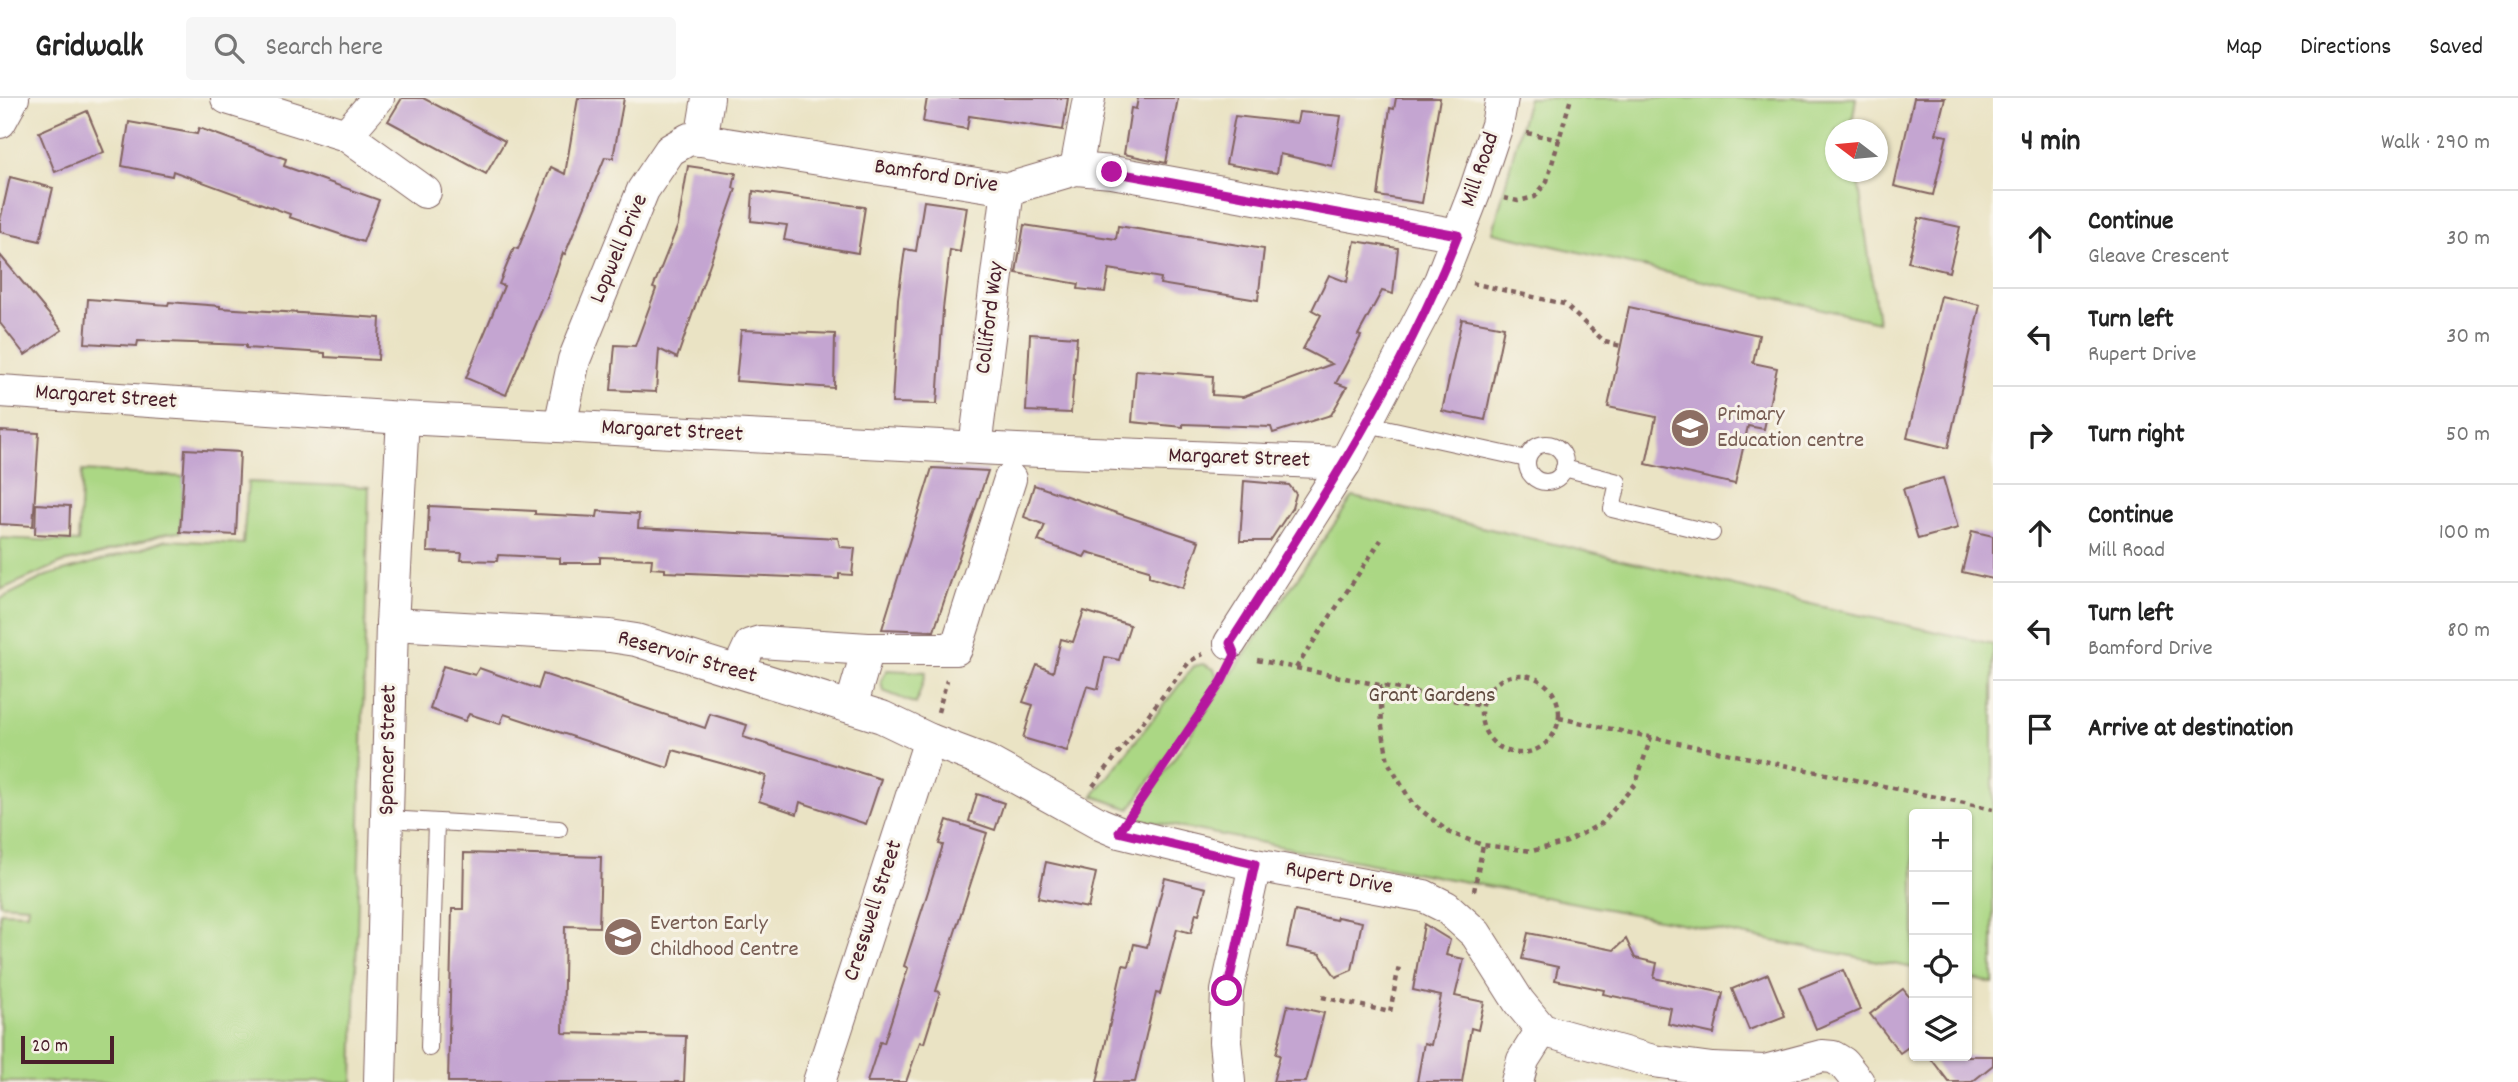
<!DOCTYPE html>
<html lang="en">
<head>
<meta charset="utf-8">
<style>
  :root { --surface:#fff; --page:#f6f6f6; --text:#222; --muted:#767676; --line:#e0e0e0 }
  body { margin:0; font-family:Dekko,sans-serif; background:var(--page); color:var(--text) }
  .controls { position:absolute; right:21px; bottom:21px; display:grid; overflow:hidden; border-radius:7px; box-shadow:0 2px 5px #0004 }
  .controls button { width:63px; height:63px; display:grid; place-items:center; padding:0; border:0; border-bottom:2px solid var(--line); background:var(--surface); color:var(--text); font:35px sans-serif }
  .compass { position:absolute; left:1825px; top:21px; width:63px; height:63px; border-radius:50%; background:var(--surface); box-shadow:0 2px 5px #0004; rotate:286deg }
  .scale { position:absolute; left:21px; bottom:18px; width:93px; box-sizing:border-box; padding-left:7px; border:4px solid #4a1f2b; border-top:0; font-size:19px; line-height:24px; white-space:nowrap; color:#4a1f2b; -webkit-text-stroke:5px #f7f3e8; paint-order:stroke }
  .stop { position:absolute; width:21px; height:21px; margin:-16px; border:5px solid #b5179e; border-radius:50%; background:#fff }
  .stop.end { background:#b5179e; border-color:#fff; box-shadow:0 2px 7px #0008 }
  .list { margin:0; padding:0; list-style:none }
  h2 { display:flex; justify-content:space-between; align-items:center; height:91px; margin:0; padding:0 28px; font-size:30px }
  h2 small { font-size:23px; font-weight:400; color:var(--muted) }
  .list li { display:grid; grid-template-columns:46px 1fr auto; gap:21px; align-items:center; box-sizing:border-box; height:98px; padding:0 28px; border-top:2px solid var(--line) }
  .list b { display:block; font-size:26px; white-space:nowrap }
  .list p { margin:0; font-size:23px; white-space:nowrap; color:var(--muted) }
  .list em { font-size:23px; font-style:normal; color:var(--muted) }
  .icon { flex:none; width:38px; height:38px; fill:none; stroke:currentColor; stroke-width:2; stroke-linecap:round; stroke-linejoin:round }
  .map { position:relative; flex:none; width:1993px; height:984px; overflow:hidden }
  header { display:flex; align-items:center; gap:42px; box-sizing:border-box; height:98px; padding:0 35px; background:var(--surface); border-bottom:2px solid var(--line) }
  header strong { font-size:33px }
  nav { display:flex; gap:38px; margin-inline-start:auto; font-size:24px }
  .search { width:490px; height:63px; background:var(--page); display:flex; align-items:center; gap:18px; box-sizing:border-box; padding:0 24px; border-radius:7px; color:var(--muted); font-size:26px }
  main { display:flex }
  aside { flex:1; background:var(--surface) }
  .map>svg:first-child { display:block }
</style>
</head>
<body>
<header>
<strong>Gridwalk</strong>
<div class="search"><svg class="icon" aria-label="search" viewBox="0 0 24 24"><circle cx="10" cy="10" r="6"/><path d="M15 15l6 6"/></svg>Search here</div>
<nav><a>Map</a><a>Directions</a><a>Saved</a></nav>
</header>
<main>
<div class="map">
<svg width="1993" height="984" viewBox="0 0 1993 984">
  <rect width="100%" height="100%" fill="#f7f3e8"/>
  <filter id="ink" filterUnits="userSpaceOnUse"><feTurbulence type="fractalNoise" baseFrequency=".0143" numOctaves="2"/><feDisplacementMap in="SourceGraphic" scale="14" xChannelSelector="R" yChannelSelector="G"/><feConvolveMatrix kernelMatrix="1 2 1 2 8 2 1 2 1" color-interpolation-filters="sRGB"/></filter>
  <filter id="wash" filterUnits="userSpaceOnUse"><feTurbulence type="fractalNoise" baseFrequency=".00686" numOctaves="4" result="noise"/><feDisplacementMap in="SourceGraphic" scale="28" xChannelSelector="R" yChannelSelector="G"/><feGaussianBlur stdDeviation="1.57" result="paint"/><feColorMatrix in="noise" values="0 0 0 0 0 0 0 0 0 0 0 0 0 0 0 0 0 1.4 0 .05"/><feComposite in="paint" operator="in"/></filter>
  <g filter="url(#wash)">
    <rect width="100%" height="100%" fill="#eae3c4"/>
    <g fill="#abd784" stroke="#7a7b58" stroke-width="2">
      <path d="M1528 0H1856L1851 31 1836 32V74H1857L1878 224 1493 134Z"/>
      <path d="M82 373 184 379 180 434 167 435 102 456 62 465 0 492V440L78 444Z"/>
      <path d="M248 384 369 389 353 984H0V814L27 815 28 808 0 806V501L46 478 125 456 166 442 243 446Z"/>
      <path d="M1353 399 1832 511 1993 546V885L1967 880V716H1914V870L1133 720Z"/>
      <path d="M1203 566 1214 571 1217 578 1214 589 1130 711 1093 698 1194 568Z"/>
      <path d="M887 572 926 574 916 606 883 593 881 583Z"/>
    </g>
    <g id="blocks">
      <g fill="#c4a5d1">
        <path d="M402 0H423L505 43 486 76 388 23Z"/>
        <path d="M578 0H624L613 60 605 59 565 156 563 155 547 200 506 297 466 280 504 188 499 186 514 150 518 151 551 69 565 76Z"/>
        <path d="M927 0H1068L1063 32 969 18 967 31 923 24Z"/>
        <path d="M1138 0H1178L1166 65 1124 56 1131 10 1136 11Z"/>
        <path d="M1396 0H1440L1422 105 1378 98 1390 10 1394 11Z"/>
        <path d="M1914 0H1945L1936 36 1947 38 1933 97 1894 88Z"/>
        <path d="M87 13 104 54 55 74 39 34Z"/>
        <path d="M1299 14 1341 18 1332 68 1280 56 1277 75 1226 66 1235 18 1297 25Z"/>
        <path d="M129 24 197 36 199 30 286 61 284 68 379 102 363 144 289 119 290 116 173 73 172 78 122 68Z"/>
        <path d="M688 68 736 75 733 90 736 91 677 260 659 251 656 294 611 292 615 247 635 248 656 191 653 190 678 127Z"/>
        <path d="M10 79 53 90 40 143 0 134V123Z"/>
        <path d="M753 93 865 109 858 155 784 142 787 127 751 123Z"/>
        <path d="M924 103 967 109 960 154 950 152 943 211 937 306 892 305 898 201 905 151 916 153Z"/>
        <path d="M1919 120 1960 129 1949 174 1908 164Z"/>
        <path d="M1024 127 1116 141 1118 128 1264 151 1258 202 1160 186 1161 180 1109 171 1105 194 1078 191 1079 186 1016 175Z"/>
        <path d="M1355 143 1398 150 1393 196 1382 193 1358 237 1361 238 1336 285 1347 289 1331 317 1273 335 1271 329 1183 326V329L1132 324 1136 272 1213 278 1212 297 1243 299 1332 266 1303 251 1321 217 1312 212 1329 177 1347 184Z"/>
        <path d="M0 157 62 232 25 257 0 225Z"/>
        <path d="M1941 198 1980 207 1948 350 1907 340Z"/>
        <path d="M88 201 168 207 169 204 220 208V210L380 220 378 262 325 259V255L246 250V247L138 243 137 248 85 245Z"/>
        <path d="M1629 209 1759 237 1753 265 1777 270 1764 331 1748 328 1735 386 1646 366 1656 319 1608 309Z"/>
        <path d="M1462 221 1504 229 1485 322 1442 313Z"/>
        <path d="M741 232 835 236 834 290 736 283Z"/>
        <path d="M1030 236 1077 239 1071 315 1026 313Z"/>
        <path d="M0 333 39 335 33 428 0 426Z"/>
        <path d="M185 351 240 354 236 437 180 434Z"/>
        <path d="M932 370 988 373 934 533 882 531Z"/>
        <path d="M1943 380 1958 430 1918 441 1903 391Z"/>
        <path d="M1244 383 1289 387 1296 396 1292 410 1270 443H1240Z"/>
        <path d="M1034 387 1199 443 1183 490 1149 479V472L1087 454 1084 459 1038 443 1045 427 1024 419Z"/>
        <path d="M36 406 70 408 69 438 35 436Z"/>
        <path d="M429 408 535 413V416L597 419 598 413 639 416 638 430 838 440 840 449 855 450 852 477 839 476V481L665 474V471L651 470 652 461 600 459V465H560V460L498 457 497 463 461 462 462 455 427 454Z"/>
        <path d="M1972 433 1993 438V481L1962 474Z"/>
        <path d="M1084 513 1130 527 1119 562 1105 559 1098 591 1087 588 1067 653 1023 640 1033 607 1023 604 1037 567 1053 574 1061 541 1073 544Z"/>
        <path d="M443 568 475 577 479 570 538 591 543 576 705 630 710 616 747 627 743 639 881 681 866 726 800 704 797 716 759 703 766 678 742 671 673 652 668 670 504 616 500 626 469 616 465 623 430 611Z"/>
        <path d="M977 696 1004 705 995 732 969 723Z"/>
        <path d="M947 722 987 735 936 893 940 894 924 945 920 944 906 984H867L880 944 884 945 908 870 904 868 943 747 939 746Z"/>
        <path d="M464 755 601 759 599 829 565 828 563 935 686 938 684 984H448L452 811H463Z"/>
        <path d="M1046 764 1096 775 1088 810 1038 800Z"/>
        <path d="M1165 780 1206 790 1199 816 1196 815 1191 835 1177 831 1160 896 1156 895 1135 984H1097L1123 867 1129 868 1134 846 1147 849Z"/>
        <path d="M1295 813 1336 822 1337 819 1362 824 1352 872 1336 879 1320 856 1287 849Z"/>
        <path d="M1424 826 1450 842 1446 857 1464 861 1455 898 1484 904 1478 932 1471 930 1462 984H1417L1424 945 1431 947 1441 898 1413 892Z"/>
        <path d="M1528 835 1614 852 1626 841 1635 860 1657 865 1654 880 1723 895 1714 936 1668 926 1671 910 1603 896 1604 892 1555 882 1558 869 1522 861Z"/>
        <path d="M1843 872 1860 912 1816 931 1799 890Z"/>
        <path d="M1768 876 1785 918 1749 932 1732 891Z"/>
        <path d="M1903 891 1914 905V945L1900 955 1870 916Z"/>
        <path d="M1288 907 1324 915 1306 984H1273L1280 957 1276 956Z"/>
        <path d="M1929 958H1993V967L1972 984H1949Z"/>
      </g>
    </g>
  </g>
  <g filter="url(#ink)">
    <use href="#blocks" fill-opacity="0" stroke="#826461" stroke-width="2"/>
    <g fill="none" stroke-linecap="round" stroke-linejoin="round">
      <g stroke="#826461" stroke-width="18">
        <g id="service">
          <path d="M1367 326 1527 361"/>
          <circle cx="1546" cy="365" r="19"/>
          <path d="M1564 370 1618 384 1612 411 1712 435"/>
          <path d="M387 721 559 731"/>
          <path d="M429 950 436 724"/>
        </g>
      </g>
      <g stroke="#826461" stroke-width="34">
        <g id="minor">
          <path d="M227 0 346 37 425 94"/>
          <path d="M0 24 13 0"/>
          <path d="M346 37 378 0"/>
          <path d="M701 42 1008 91 1076 71 1112 74 1458 137"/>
          <path d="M1076 71 1089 0"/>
          <path d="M0 293 403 320 1017 352 1345 365"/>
          <path d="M560 328 574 262 643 92 670 52 689 41 701 42 708 0"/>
          <path d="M975 349 1008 91"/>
          <path d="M392 526 610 538 636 542 882 619 930 642 988 664 1100 726 1119 734 1255 767 1424 798 1446 809 1476 836 1519 904 1542 932 1653 963 1712 971 1765 973 1822 958 1833 959 1843 965 1858 984"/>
          <path d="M1230 545 1345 365 1440 183 1475 93 1497 27 1502 0"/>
          <path d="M738 573 750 547 760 544 868 551H956L1010 381"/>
          <path d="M851 609 868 551"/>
          <path d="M380 984 392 526 403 320"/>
          <path d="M819 984 930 642"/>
          <path d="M1229 984 1225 944 1227 893 1255 767"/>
          <path d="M1517 984 1523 962 1542 932"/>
        </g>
      </g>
      <g stroke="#826461" stroke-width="4.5" stroke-dasharray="5 5" stroke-linecap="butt">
        <path d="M1527 35 1560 42"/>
        <path d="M1504 100 1518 103 1535 99 1547 83 1571 0"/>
        <path d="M1472 185 1564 206 1605 244 1621 248"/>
        <path d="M1257 562 1482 608"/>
        <path d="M1296 570 1381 442"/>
        <circle cx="1520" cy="616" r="39"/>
        <path d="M1380 587 1382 628 1388 664 1412 705 1450 735 1483 747 1532 753 1567 744 1602 725 1636 685 1651 639"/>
        <path d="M938 614 947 582"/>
        <path d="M1559 620 1993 711"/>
        <path d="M1093 688 1190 563 1203 556"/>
        <path d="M1137 707 1226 575"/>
        <path d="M1474 793 1483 747"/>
        <path d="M1322 899 1390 914 1399 868"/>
      </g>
      <use href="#service" stroke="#fff" stroke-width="16"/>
      <use href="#minor" stroke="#fff" stroke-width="32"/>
    </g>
  </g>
  <g fill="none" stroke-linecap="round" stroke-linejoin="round" filter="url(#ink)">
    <path stroke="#b5179e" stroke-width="9" d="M1112 74 1458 137C1400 284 1315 413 1230 545L1235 557 1222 583 1119 734 1255 766 1227 893"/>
  </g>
  <defs>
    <g id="school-disc" transform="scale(2.0125)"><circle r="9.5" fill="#8d6e63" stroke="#f7f3e8"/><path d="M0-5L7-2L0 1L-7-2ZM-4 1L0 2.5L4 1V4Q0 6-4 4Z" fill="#fff"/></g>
  </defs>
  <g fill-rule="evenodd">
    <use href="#school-disc" x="1690" y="330"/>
    <use href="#school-disc" x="623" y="839"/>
  </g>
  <g text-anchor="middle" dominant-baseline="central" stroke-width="6" stroke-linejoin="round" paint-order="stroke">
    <g font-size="23" fill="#4a1f2b" stroke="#f7f3e8">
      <text transform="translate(1481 72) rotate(-71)">Mill Road</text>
      <text transform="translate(936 79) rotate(9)">Bamford Drive</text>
      <text transform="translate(620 151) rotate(-67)">Lopwell Drive</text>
      <text transform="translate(991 220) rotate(-83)">Colliford Way</text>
      <text transform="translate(106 300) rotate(4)">Margaret Street</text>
      <text transform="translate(672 334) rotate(3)">Margaret Street</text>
      <text transform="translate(1239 361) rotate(2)">Margaret Street</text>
      <text transform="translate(687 560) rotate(16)">Reservoir Street</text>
      <text transform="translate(389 652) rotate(-89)">Spencer Street</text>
      <text transform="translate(1339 781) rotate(10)">Rupert Drive</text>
      <text transform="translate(874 813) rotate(-72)">Cresswell Street</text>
    </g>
    <g font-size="23" fill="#785e54" stroke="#f7f3e8" text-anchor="start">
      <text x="1717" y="317">Primary<tspan x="1717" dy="26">Education centre</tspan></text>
      <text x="650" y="826">Everton Early<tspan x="650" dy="26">Childhood Centre</tspan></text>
    </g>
    <g font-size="23" fill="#624d41" stroke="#f7f3e8">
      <text x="1432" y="598">Grant Gardens</text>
    </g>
  </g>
</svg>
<div class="controls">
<button>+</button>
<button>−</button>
<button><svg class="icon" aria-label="locate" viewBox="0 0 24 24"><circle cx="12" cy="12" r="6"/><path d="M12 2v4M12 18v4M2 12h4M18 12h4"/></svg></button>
<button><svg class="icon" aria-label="layers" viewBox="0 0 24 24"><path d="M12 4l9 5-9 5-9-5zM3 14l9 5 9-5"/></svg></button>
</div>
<svg class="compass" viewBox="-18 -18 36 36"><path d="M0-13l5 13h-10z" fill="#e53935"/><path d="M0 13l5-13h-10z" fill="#767676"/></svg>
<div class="scale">20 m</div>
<div class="stop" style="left:1227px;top:893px"></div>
<div class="stop end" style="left:1112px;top:74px"></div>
</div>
<aside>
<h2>4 min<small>Walk · 290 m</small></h2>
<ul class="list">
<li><svg class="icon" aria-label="ahead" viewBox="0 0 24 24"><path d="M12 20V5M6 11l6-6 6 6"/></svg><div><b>Continue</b><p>Gleave Crescent</p></div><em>30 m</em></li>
<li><svg class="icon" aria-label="left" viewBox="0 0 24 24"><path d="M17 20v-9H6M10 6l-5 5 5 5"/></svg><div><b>Turn left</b><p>Rupert Drive</p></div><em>30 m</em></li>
<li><svg class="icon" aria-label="right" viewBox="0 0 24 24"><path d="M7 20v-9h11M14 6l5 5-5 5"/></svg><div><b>Turn right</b></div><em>50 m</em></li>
<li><svg class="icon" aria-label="ahead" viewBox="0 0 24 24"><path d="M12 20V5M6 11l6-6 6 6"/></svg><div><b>Continue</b><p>Mill Road</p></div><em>100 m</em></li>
<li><svg class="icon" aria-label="left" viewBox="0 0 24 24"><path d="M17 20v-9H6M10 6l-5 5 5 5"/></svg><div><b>Turn left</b><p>Bamford Drive</p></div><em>80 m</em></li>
<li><svg class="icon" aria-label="arrive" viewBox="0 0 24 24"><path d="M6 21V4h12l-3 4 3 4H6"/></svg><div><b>Arrive at destination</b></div></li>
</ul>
</aside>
</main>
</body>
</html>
